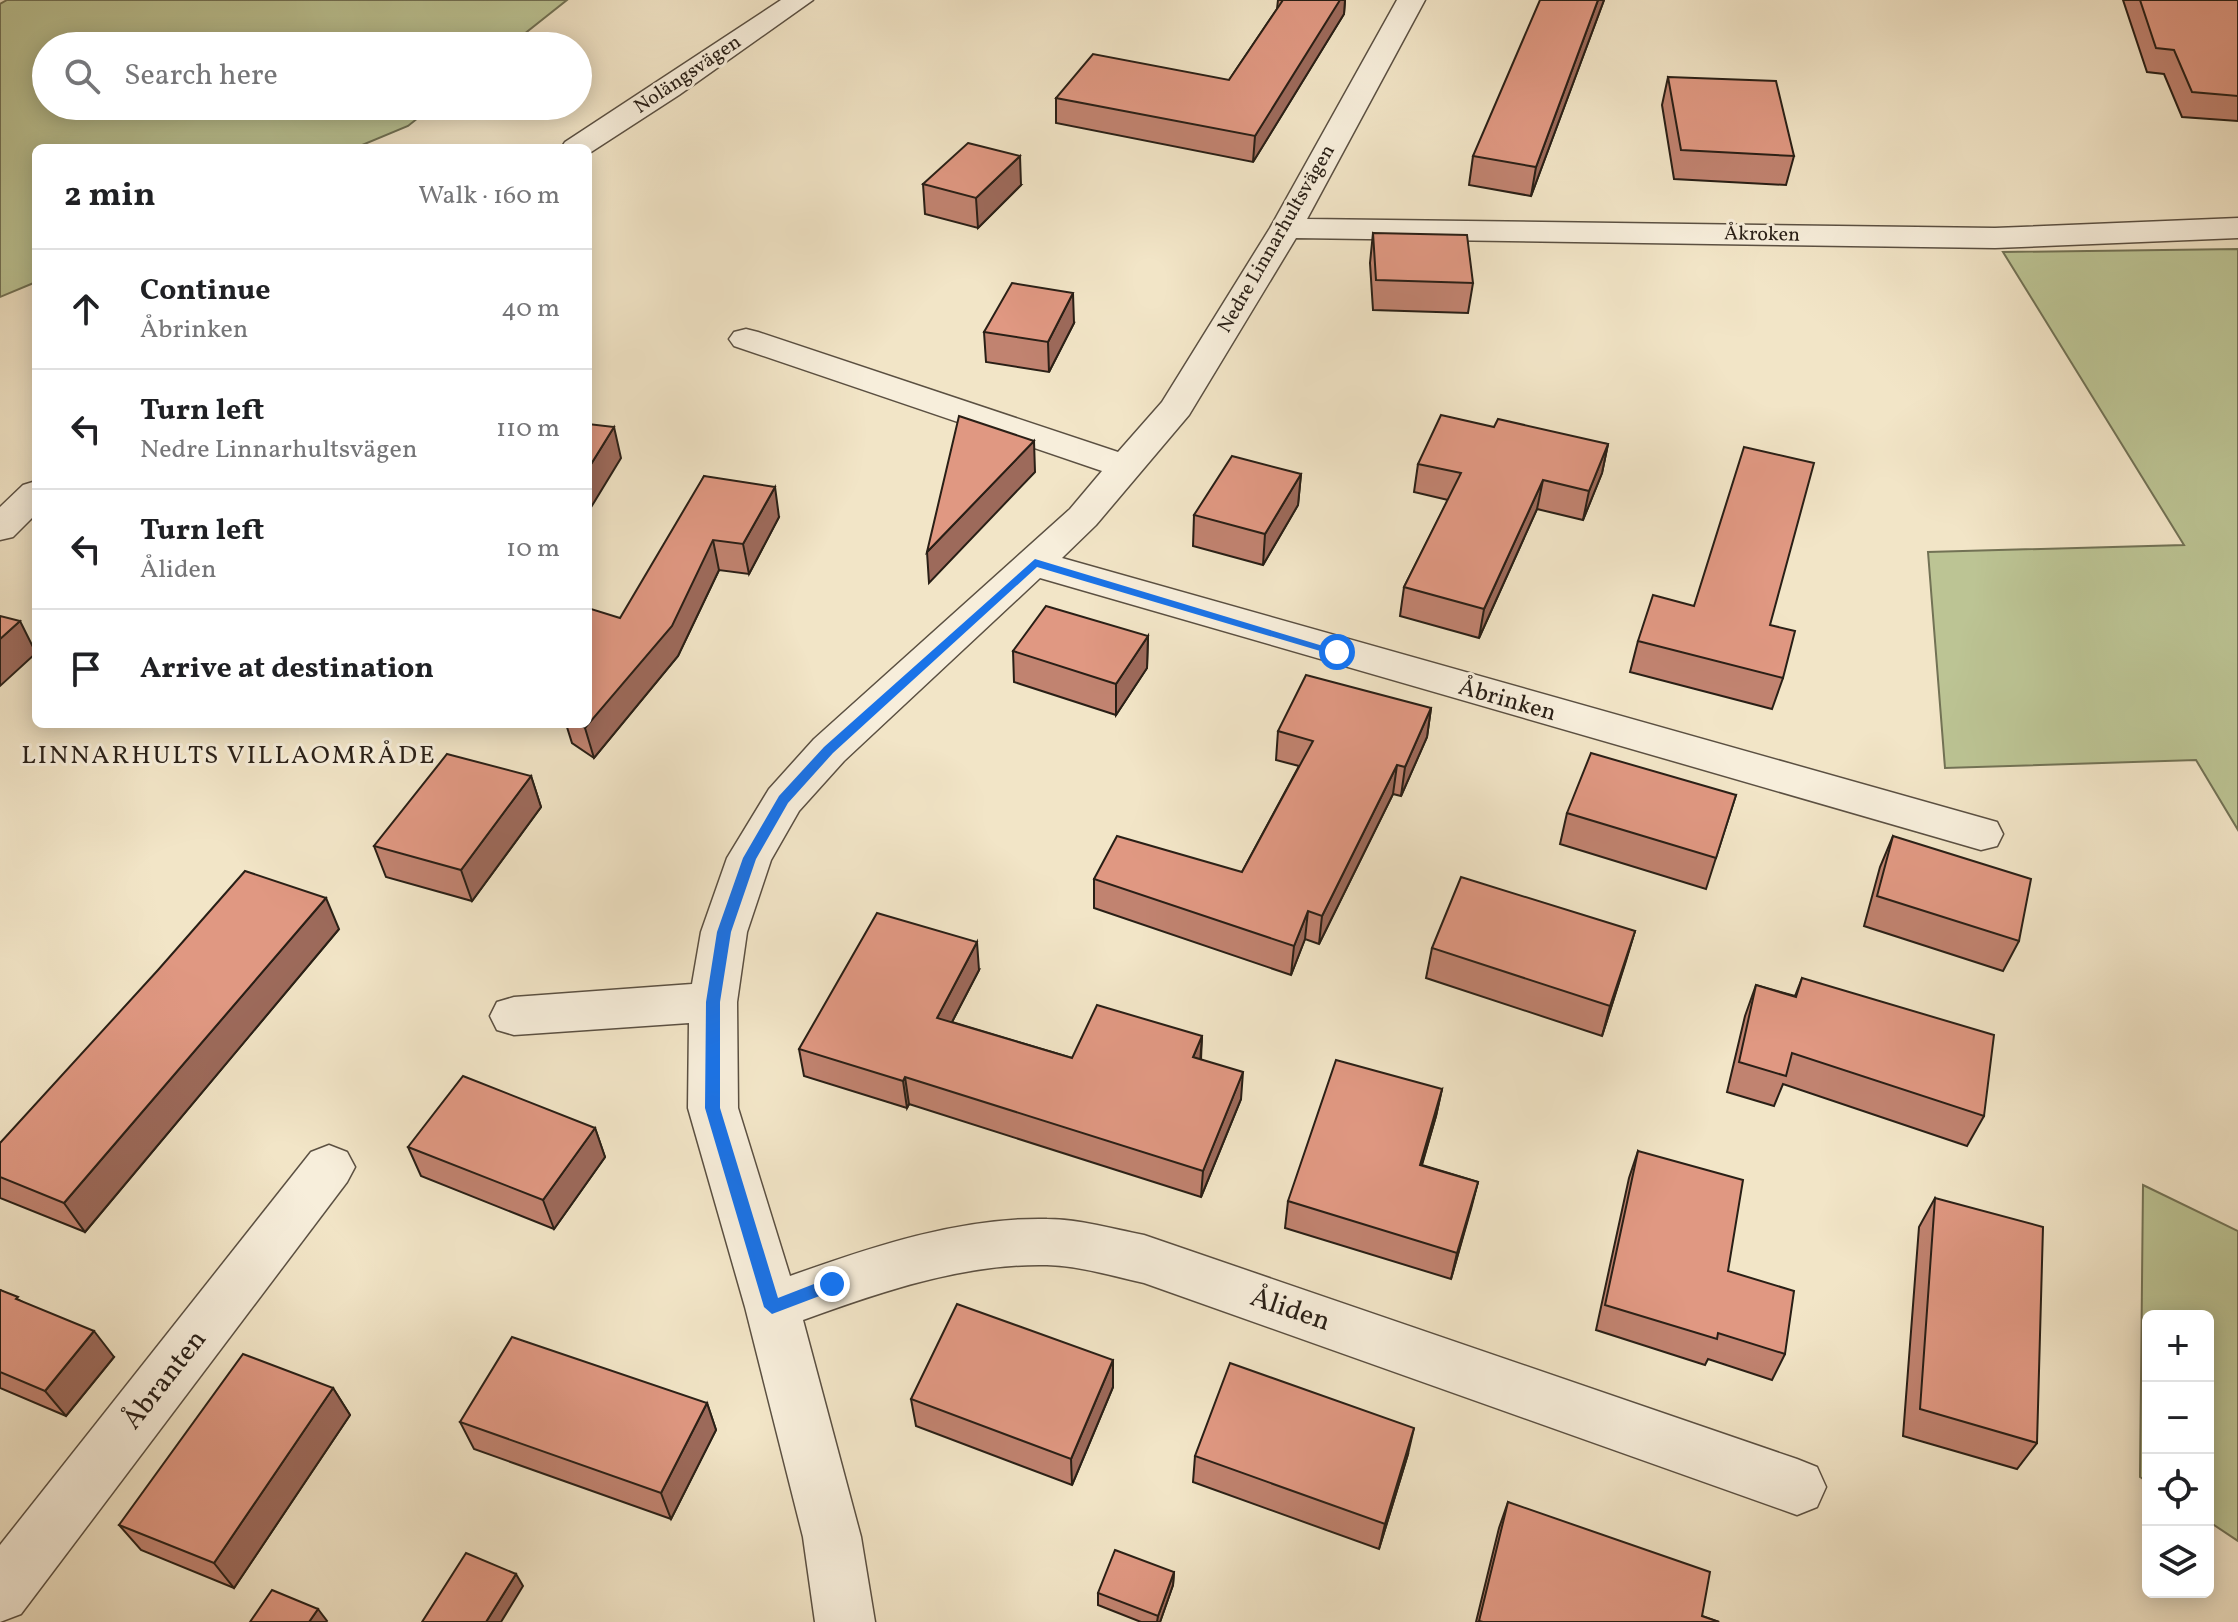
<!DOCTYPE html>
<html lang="en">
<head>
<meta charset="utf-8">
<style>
  :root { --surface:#fff; --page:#f6f6f6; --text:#202124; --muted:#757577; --line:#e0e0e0 }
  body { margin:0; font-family:Vollkorn,serif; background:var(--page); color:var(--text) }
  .controls { position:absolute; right:24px; bottom:24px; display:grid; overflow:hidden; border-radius:12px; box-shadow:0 4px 20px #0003 }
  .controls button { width:72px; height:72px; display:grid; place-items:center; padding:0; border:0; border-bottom:2px solid var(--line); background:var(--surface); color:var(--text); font:40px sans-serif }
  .stop { position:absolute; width:24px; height:24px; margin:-18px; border:6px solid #1a73e8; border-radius:50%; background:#fff }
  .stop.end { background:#1a73e8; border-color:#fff; box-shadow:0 2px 8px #0008 }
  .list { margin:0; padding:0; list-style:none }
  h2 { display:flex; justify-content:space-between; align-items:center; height:104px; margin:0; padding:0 32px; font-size:34px }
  h2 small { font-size:26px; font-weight:400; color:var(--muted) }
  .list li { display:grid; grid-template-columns:52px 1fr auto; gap:24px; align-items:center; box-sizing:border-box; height:120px; padding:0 32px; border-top:2px solid var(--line) }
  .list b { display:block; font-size:30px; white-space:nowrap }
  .list p { margin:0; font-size:26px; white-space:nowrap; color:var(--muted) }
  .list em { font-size:26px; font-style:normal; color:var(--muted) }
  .icon { flex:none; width:44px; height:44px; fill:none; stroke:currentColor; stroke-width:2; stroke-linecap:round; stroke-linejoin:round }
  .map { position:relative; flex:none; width:2238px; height:1622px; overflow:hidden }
  .search { position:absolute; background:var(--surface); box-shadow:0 4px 20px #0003; left:32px; top:32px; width:560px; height:88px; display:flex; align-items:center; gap:20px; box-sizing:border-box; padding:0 28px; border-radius:44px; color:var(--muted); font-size:30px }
  .panel { position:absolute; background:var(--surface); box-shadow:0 4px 20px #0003; left:32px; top:144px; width:560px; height:584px; border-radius:12px }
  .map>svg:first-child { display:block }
</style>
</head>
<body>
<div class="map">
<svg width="2238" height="1622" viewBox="0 0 2238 1622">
  <rect width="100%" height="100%" fill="#f2e5c7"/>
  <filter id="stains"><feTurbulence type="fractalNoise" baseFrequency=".0025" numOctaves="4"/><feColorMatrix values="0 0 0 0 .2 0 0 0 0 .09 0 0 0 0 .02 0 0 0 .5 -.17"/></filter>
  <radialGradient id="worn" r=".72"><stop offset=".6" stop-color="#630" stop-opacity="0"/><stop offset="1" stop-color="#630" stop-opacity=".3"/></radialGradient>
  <g fill="#bcc494" stroke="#727255" stroke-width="2">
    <path d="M7 0H567L509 46H46V106H433L408 126 355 148H36V282L0 297V4Z"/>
    <path d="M2238 249V830L2196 760 1945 768 1928 552 2184 545 2003 252Z"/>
    <path d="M2143 1185 2238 1231V1541L2208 1521V1316H2148V1482L2140 1477Z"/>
  </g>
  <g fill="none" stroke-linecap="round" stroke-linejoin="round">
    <g stroke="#5b5042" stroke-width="3">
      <g id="minor">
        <path d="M781 0H813L679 95 588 154V148H561L565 142Z"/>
        <path d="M1397 0H1425L1307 219 1995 228 2238 218V238L1995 248 1296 238 1189 415 1096 525 1062 558 1997 822 2003 834 1997 846 1981 850 1040 578 844 761 799 811 771 860 747 932 737 1002 738 1108 790 1276C871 1247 960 1217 1047 1219 1080 1219 1112 1229 1144 1235L1797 1459 1817 1467 1826 1487 1817 1507 1797 1515 1144 1283C1112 1276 1080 1266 1047 1265 964 1263 880 1292 803 1320L861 1537 875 1622H815L803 1537 745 1307 688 1108 689 1023 514 1035 497 1030 490 1016 497 1002 514 997 692 984 701 932 727 858 769 789 814 739 1070 509 1102 471 734 346 729 339 734 332 746 329 758 332 1118 452 1162 402 1270 228Z"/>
        <path d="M36 481V514L13 537 0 540V507L23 485Z"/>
        <path d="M329 1145 347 1152 355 1167 347 1182 21 1614 0 1622V1545L311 1152Z"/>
      </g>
    </g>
    <use href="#minor" fill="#f7eedb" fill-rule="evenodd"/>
  </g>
  <g fill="#c18370" stroke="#291f16" stroke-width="2">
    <path d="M1278 0H1345L1344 14 1253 162 1056 123V98L1229 80 1277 9Z"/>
    <path d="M1604 0 1531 196 1469 185 1473 156Z"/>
    <path d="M2123 0H2238V121L2182 117 2164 74 2147 72Z"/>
    <path d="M1668 77 1794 156 1786 185 1674 179 1662 105Z"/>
    <path d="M923 184 1021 185 978 228 925 214Z"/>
    <path d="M1373 233 1473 283 1468 313 1373 310 1370 263Z"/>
    <path d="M1074 323 1049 372 986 362 984 332Z"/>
    <path d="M1494 427 1608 444 1602 473 1583 520 1537 509 1479 638 1400 616 1404 587 1448 500 1414 492 1418 464Z"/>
    <path d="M1301 474 1298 505 1263 565 1193 546 1194 515Z"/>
    <path d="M704 476 779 517 749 574 719 570 678 656 594 758 572 743 566 724H579Z"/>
    <path d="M1694 606 1770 625 1783 678 1772 709 1630 672 1638 641Z"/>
    <path d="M1148 636 1147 668 1116 715 1014 682 1013 651Z"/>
    <path d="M1431 708 1427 737 1401 796 1393 794 1319 944 1305 939 1291 975 1094 908V879L1242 872 1299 766 1276 760 1278 731Z"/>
    <path d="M531 776 541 807 472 901 386 877 374 846Z"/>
    <path d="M1736 795 1706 889 1560 844 1567 813Z"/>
    <path d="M1893 836 2019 941 2003 971 1864 926 1880 867Z"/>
    <path d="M339 929 85 1232 0 1198V1143Z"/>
    <path d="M1635 931 1602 1036 1426 978 1432 948Z"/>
    <path d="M979 970 952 1022 1072 1058 1202 1036 1201 1060 1241 1099 1201 1197 909 1104 907 1108 804 1076 799 1049Z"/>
    <path d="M1802 978 1984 1116 1967 1146 1783 1084 1774 1106 1727 1092 1745 1016 1756 985 1795 996Z"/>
    <path d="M1442 1089 1436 1116 1422 1165 1478 1182 1451 1279 1285 1228 1288 1201Z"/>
    <path d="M595 1128 605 1157 554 1229 421 1176 408 1147Z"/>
    <path d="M1638 1151 1728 1271 1785 1354 1772 1380 1708 1359 1705 1365 1596 1330 1629 1178Z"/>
    <path d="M1935 1198 2037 1443 2017 1469 1903 1436 1919 1227Z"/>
    <path d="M0 1290 21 1301 114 1357 66 1416 0 1388Z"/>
    <path d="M1113 1360V1387L1072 1485 916 1426 911 1399Z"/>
    <path d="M333 1388 350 1415 234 1588 141 1550 119 1525Z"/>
    <path d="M707 1403 716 1430 671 1519 474 1449 460 1422Z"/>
    <path d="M1408 1454 1379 1549 1193 1482 1195 1456Z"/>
    <path d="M1508 1502 1702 1616 1719 1622H1476L1499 1528Z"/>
    <path d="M1174 1572 1173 1585 1160 1622H1141L1098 1605V1593Z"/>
  </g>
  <g fill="#9d6a5b" stroke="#291f16" stroke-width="2">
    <path d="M1337 0H1345L1344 14 1253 162 1255 136Z"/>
    <path d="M1598 0H1604L1531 196 1536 167Z"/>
    <path d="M1020 156 1021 185 978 228 976 198Z"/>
    <path d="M1073 293 1074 323 1049 372 1048 342Z"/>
    <path d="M614 427 621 458 590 509 588 503V469Z"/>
    <path d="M1034 441 1035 472 929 583 927 552Z"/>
    <path d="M1608 444 1602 473 1583 520 1589 491Z"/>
    <path d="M1301 474 1298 505 1263 565 1265 534Z"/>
    <path d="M1543 480 1537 509 1479 638 1484 609Z"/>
    <path d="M775 487 779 517 749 574 743 544Z"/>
    <path d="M713 540 719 570 678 656 594 758 585 728Z"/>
    <path d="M20 621 36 653 0 686V639Z"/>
    <path d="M1148 636 1147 668 1116 715V684Z"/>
    <path d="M1431 708 1427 737 1401 796 1405 767Z"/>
    <path d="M1397 765 1393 794 1319 944 1322 916Z"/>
    <path d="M531 776 541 807 472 901 461 870Z"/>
    <path d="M326 898 339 929 85 1232 64 1203Z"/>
    <path d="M1308 911 1305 939 1291 975 1294 946Z"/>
    <path d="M1635 931 1626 961 1602 1036 1610 1006Z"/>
    <path d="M977 942 979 970 940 1045 937 1018Z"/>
    <path d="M1202 1036 1200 1063 1193 1057Z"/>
    <path d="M1243 1072 1241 1099 1201 1197 1203 1171Z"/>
    <path d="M905 1077 909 1104 907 1108 903 1081Z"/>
    <path d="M1442 1089 1436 1116 1414 1191 1420 1165Z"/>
    <path d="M595 1128 605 1157 554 1229 543 1200Z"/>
    <path d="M1478 1182 1471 1209 1451 1279 1457 1253Z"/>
    <path d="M94 1331 114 1357 66 1416 45 1391Z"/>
    <path d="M1113 1360V1387L1072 1485 1071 1459Z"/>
    <path d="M333 1388 350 1415 234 1588 214 1563Z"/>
    <path d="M707 1403 716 1430 671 1519 661 1493Z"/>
    <path d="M1414 1428 1408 1454 1379 1549 1385 1524Z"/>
    <path d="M1174 1572 1173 1585 1160 1622H1157L1158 1616Z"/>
    <path d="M516 1574 523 1586 501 1622H486Z"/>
    <path d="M318 1609 327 1621 326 1622H309Z"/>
  </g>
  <g fill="#e09882" stroke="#291f16" stroke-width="2">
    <path d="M1283 0H1340L1255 136 1056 98 1093 54 1229 80Z"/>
    <path d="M1540 0H1598L1536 167 1473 156Z"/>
    <path d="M2140 0H2238V96L2192 92 2174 50 2156 48Z"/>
    <path d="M1668 77 1776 81 1794 156 1681 150Z"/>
    <path d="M968 143 1020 156 976 198 923 184Z"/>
    <path d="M1373 233 1467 235 1473 283 1376 280Z"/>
    <path d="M1012 283 1073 293 1048 342 984 332Z"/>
    <path d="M1441 415 1494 427 1498 419 1608 444 1589 491 1543 480 1484 609 1404 587 1461 473 1418 464Z"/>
    <path d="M959 416 1034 441 927 552Z"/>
    <path d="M588 424 614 427 588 469Z"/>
    <path d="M1744 447 1814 463 1770 625 1795 631 1783 678 1638 641 1653 595 1694 606Z"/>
    <path d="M1232 456 1301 474 1265 534 1194 515Z"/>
    <path d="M704 476 775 487 743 544 713 540 672 626 585 728 579 724H588V608L620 618Z"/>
    <path d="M1046 606 1148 636 1116 684 1013 651Z"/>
    <path d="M0 616 20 621 0 639Z"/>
    <path d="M1306 675 1431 708 1405 767 1397 765 1322 916 1308 911 1294 946 1094 879 1117 836 1242 872 1313 741 1278 731Z"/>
    <path d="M1591 753 1736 795 1716 858 1567 813Z"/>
    <path d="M447 754 531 776 461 870 374 846Z"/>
    <path d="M1893 836 2031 879 2019 941 1877 896Z"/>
    <path d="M245 871 326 898 64 1203 0 1177V1143L158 970Z"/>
    <path d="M1461 877 1635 931 1610 1006 1432 948Z"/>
    <path d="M877 913 977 942 937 1018 1072 1058 1097 1005 1202 1036 1193 1057 1243 1072 1203 1171 905 1077 903 1081 799 1049Z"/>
    <path d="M1802 978 1994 1035 1984 1116 1792 1053 1786 1076 1739 1062 1756 985 1796 997Z"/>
    <path d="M1336 1060 1442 1089 1420 1165 1478 1182 1457 1253 1288 1201Z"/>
    <path d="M463 1076 595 1128 543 1200 408 1147Z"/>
    <path d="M1638 1151 1743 1180 1728 1271 1794 1291 1785 1354 1718 1333 1717 1339 1605 1305Z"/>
    <path d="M1935 1198 2043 1227 2037 1443 1920 1409Z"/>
    <path d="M0 1290 18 1297 16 1299 94 1331 45 1391 0 1372Z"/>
    <path d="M957 1304 1113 1360 1071 1459 911 1399Z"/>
    <path d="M512 1337 707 1403 661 1493 460 1422Z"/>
    <path d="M243 1354 333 1388 214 1563 119 1525Z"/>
    <path d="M1230 1363 1414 1428 1385 1524 1195 1456Z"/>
    <path d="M1508 1502 1710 1572 1702 1616 1719 1622H1483L1479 1621Z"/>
    <path d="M1115 1550 1174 1572 1158 1616 1098 1593Z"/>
    <path d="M466 1553 516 1574 486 1622H422Z"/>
    <path d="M272 1590 318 1609 309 1622H250Z"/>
  </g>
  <path fill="#1a73e8" d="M1035 559 1343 652 1337 656 1037 567 833 753 788 803 756 859 731 932 720 1002V1108L778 1298 832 1277 840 1284 838 1289 772 1314 764 1307 705 1108 706 1002 717 932 743 858 779 796 824 747Z"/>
  <g text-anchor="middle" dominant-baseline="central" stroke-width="6" stroke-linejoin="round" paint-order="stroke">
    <g font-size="20" fill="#291f16" stroke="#f7eedb">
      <text transform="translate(688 75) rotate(-34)">Nolängsvägen</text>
      <text transform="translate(1762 235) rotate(1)">Åkroken</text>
      <text transform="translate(1277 239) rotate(-60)">Nedre Linnarhultsvägen</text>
    </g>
    <g font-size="24" fill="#291f16" stroke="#f7eedb">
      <text transform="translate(1507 701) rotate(16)">Åbrinken</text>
    </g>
    <g font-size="26" letter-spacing="2" fill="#291f16" stroke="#f7eedb">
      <text x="229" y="756">LINNARHULTS VILLAOMRÅDE</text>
    </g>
    <g font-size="28" fill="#291f16" stroke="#f7eedb">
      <text transform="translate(1290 1310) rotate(19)">Åliden</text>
      <text transform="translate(165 1380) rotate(-52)">Åbranten</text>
    </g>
  </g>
  <rect width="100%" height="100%" filter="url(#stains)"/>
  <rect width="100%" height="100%" fill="url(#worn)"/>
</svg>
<div class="controls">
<button>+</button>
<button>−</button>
<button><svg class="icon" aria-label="locate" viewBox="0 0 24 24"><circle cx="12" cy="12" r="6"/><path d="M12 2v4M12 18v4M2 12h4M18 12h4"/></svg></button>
<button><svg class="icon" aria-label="layers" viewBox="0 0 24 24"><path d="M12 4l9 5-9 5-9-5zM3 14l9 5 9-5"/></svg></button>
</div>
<div class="stop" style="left:1337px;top:652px"></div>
<div class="stop end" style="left:832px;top:1284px"></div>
<div class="search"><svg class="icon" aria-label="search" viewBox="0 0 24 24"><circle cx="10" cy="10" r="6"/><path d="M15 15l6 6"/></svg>Search here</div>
<section class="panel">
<h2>2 min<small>Walk · 160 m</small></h2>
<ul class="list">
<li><svg class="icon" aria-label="ahead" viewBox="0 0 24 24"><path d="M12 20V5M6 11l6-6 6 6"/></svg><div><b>Continue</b><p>Åbrinken</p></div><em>40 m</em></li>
<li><svg class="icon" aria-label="left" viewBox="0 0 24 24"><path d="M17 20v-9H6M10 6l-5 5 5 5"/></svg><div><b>Turn left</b><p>Nedre Linnarhultsvägen</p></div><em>110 m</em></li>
<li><svg class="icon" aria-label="left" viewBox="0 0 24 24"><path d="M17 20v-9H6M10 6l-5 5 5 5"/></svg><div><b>Turn left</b><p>Åliden</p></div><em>10 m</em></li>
<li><svg class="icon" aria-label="arrive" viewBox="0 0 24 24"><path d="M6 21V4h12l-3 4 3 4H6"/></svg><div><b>Arrive at destination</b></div></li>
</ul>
</section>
</div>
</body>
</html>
